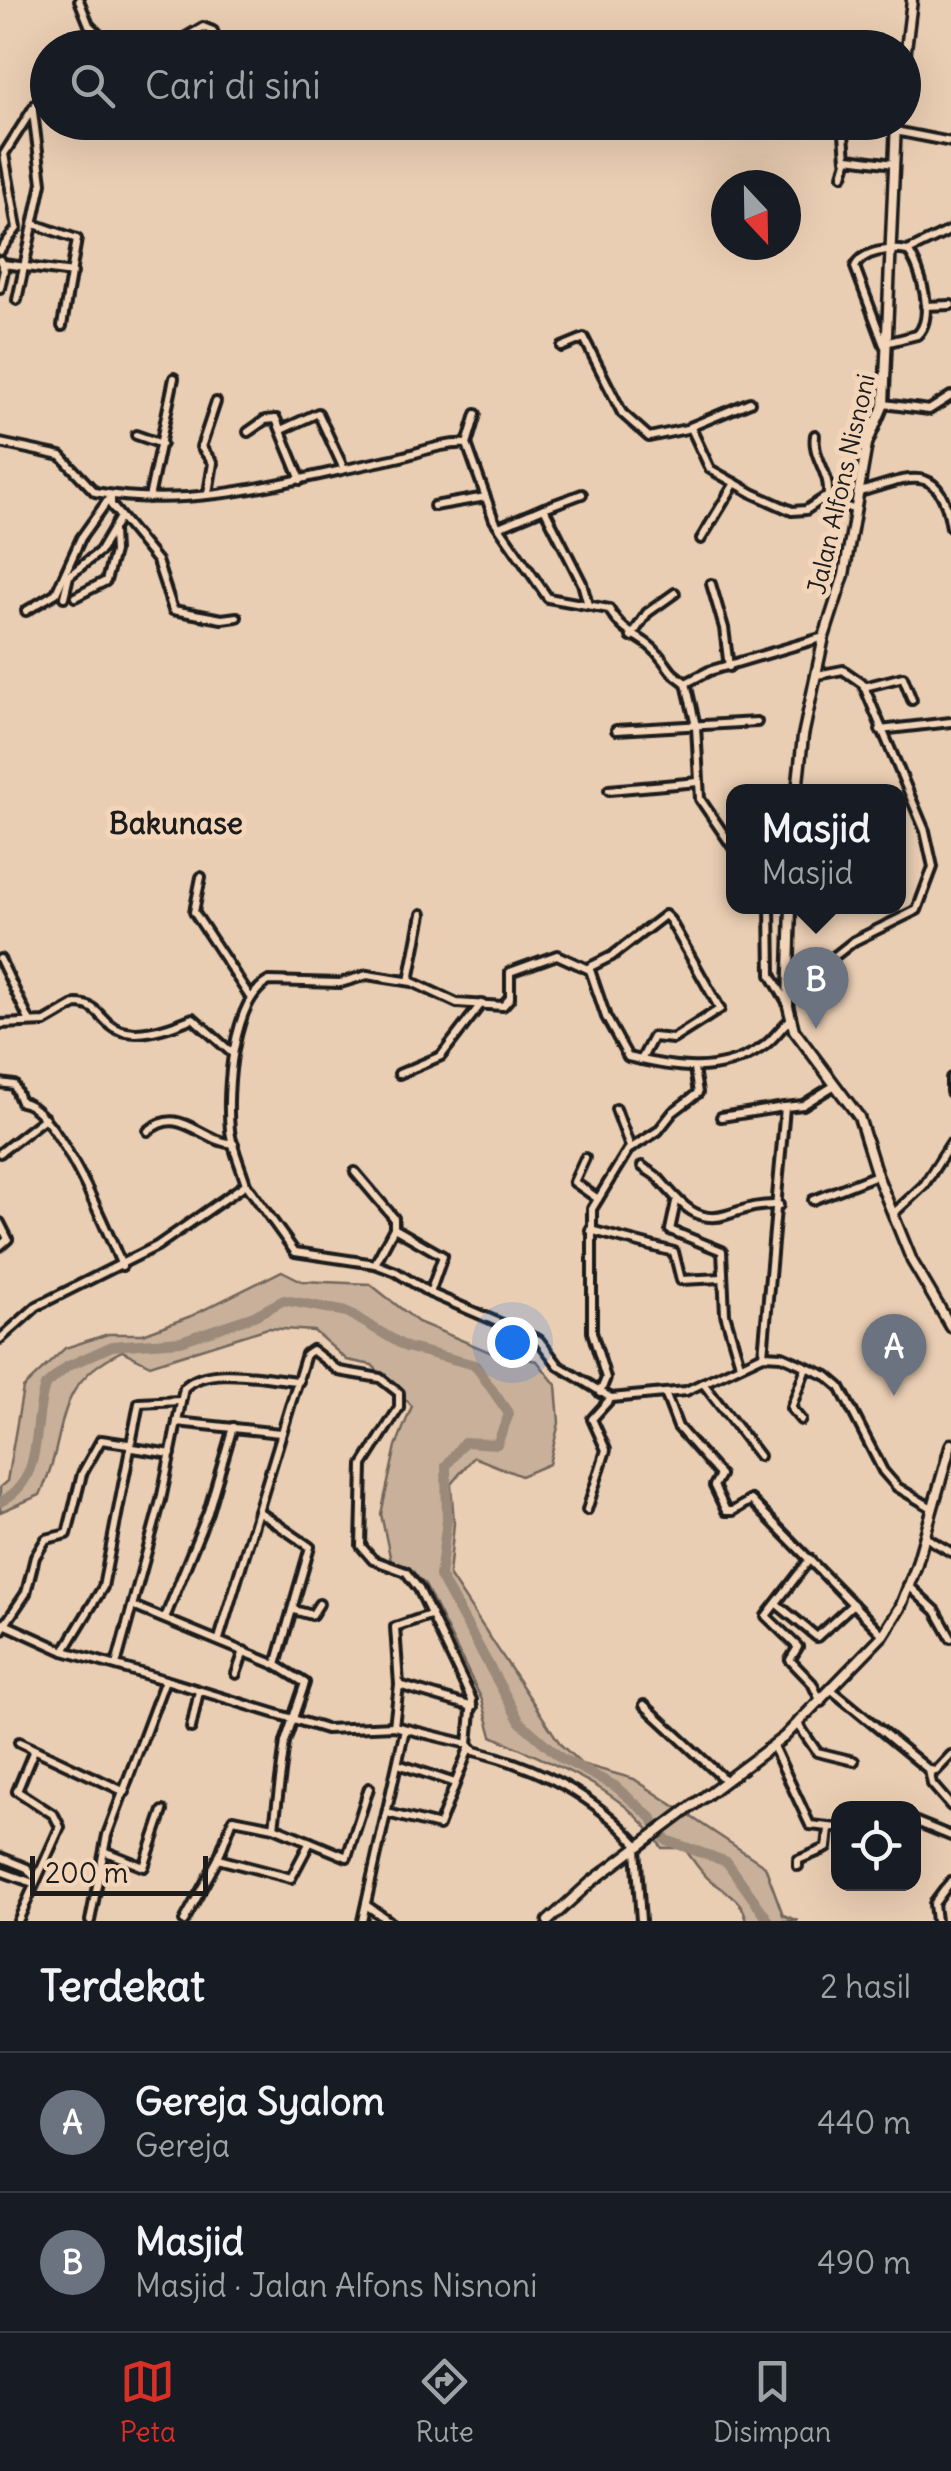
<!DOCTYPE html>
<html lang="id">
<head>
<meta charset="utf-8">
<style>
  :root { --surface:#171b24; --page:#242831; --text:#f1f3f6; --muted:#9ea1a6; --line:#363941; --accent:#d93025 }
  body { margin:0; font-family:Delius,sans-serif; background:var(--page); color:var(--text) }
  .controls { position:absolute; right:30px; bottom:30px; display:grid; overflow:hidden; border-radius:20px; box-shadow:0 10px 40px #0002 }
  .controls button { width:90px; height:90px; display:grid; place-items:center; padding:0; border:0; border-bottom:2px solid var(--line); background:var(--surface); color:var(--text); font:50px sans-serif }
  .compass { position:absolute; left:711px; top:170px; width:90px; height:90px; border-radius:50%; background:var(--surface); box-shadow:0 10px 40px #0002; rotate:158deg }
  .scale { position:absolute; left:30px; bottom:25px; width:178px; box-sizing:border-box; padding-left:10px; border:5px solid #1c1c1c; border-top:0; font-size:28px; line-height:35px; white-space:nowrap; color:#1c1c1c; -webkit-text-stroke:8px #f3d5b9; paint-order:stroke }
  .you { position:absolute; left:512px; top:1342px; width:35px; height:35px; margin:-25px; border:8px solid #fff; border-radius:50%; background:#1a73e8; box-shadow:0 0 0 15px #1a73e833 }
  .badge { display:grid; place-items:center; width:65px; height:65px; border-radius:50%; background:var(--accent); color:#fff; font-size:32px; font-weight:700 }
  .pin { position:absolute; translate:-50% -82px; filter:drop-shadow(0 2px 5px #0008) }
  .pin::after { content:''; position:absolute; top:52px; width:35px; height:30px; background:inherit; clip-path:polygon(0 0,100% 0,50% 100%) }
  .popup { position:absolute; left:726px; top:784px; width:180px; height:130px; box-sizing:border-box; display:grid; place-content:center; border-radius:20px; background:var(--surface); filter:drop-shadow(0 2px 8px #0005); font-size:32px; white-space:nowrap; color:var(--muted) }
  .popup b { font-size:38px; color:var(--text) }
  .popup::after { content:''; position:absolute; left:50%; top:100%; margin-left:-20px; border:20px solid transparent; border-top-color:var(--surface) }
  .list { margin:0; padding:0; list-style:none }
  h2 { display:flex; justify-content:space-between; align-items:center; height:130px; margin:0; padding:0 40px; font-size:42px }
  h2 small { font-size:32px; font-weight:400; color:var(--muted) }
  .list li { display:grid; grid-template-columns:65px 1fr auto; gap:30px; align-items:center; box-sizing:border-box; height:140px; padding:0 40px; border-top:2px solid var(--line) }
  .list b { display:block; font-size:38px; white-space:nowrap }
  .list p { margin:0; font-size:32px; white-space:nowrap; color:var(--muted) }
  .list em { font-size:32px; font-style:normal; color:var(--muted) }
  .icon { flex:none; width:55px; height:55px; fill:none; stroke:currentColor; stroke-width:2; stroke-linecap:round; stroke-linejoin:round }
  .map { position:relative; flex:none; width:951px; height:1921px; overflow:hidden }
  .search { position:absolute; background:var(--surface); box-shadow:0 10px 40px #0002; left:30px; right:30px; top:30px; height:110px; display:flex; align-items:center; gap:25px; box-sizing:border-box; padding:0 35px; border-radius:55px; color:var(--muted); font-size:38px }
  .sheet { height:410px; background:var(--surface) }
  nav { display:flex; justify-content:space-around; align-items:center; box-sizing:border-box; height:140px; border-top:2px solid var(--line); background:var(--surface); font-size:28px; color:var(--muted) }
  nav a { display:grid; justify-items:center; gap:5px }
  nav .on { color:var(--accent) }
  .map>svg:first-child { display:block }
</style>
</head>
<body>
<div class="map">
<svg width="951" height="1921" viewBox="0 0 951 1921">
  <rect width="100%" height="100%" fill="#eaceb3"/>
  <filter id="ink" filterUnits="userSpaceOnUse"><feTurbulence type="fractalNoise" baseFrequency=".01" numOctaves="2"/><feDisplacementMap in="SourceGraphic" scale="20" xChannelSelector="R" yChannelSelector="G"/><feConvolveMatrix kernelMatrix="1 2 1 2 8 2 1 2 1" color-interpolation-filters="sRGB"/></filter>
  <g filter="url(#ink)">
    <path fill="#c8b09a" stroke="#72665b" stroke-width="2.5" d="M282 1271 302 1281 370 1284 418 1322 492 1353 537 1361 556 1385 559 1423 549 1464 521 1476 474 1457 451 1484 454 1523 449 1575 561 1745 581 1764 634 1779 765 1866 783 1915 798 1921H747C743 1900 726 1892 710 1880 700 1872 692 1858 684 1848H662C627 1789 553 1765 492 1736L482 1700 424 1583 391 1561 381 1514 396 1446 412 1406 372 1365 347 1360 314 1331 268 1328 150 1365 122 1351C48 1387 71 1431 40 1495L0 1512V1487L7 1481 23 1388 65 1348 108 1334H143L191 1316Z"/>
    <g fill="none" stroke-linecap="round" stroke-linejoin="round">
      <path stroke="#9b8a79" stroke-width="10" d="M0 1502C46 1479 31 1428 45 1386L68 1366 112 1346 181 1341 254 1316 284 1300 347 1312 406 1347 475 1365 509 1414 497 1444 464 1442 446 1466 447 1520 440 1576 520 1722 561 1758 615 1786 651 1817 666 1840 727 1862 769 1921"/>
      <g stroke="#1c1c1c" stroke-width="14">
        <g id="minor">
          <path d="M79 0 89 25 112 48"/>
          <path d="M167 48 203 27 213 31 218 48"/>
          <path d="M216 122H235"/>
          <path d="M843 122 846 159"/>
          <path d="M895 131 951 142"/>
          <path d="M843 175 848 158 894 164"/>
          <path d="M34 224 77 239 62 326"/>
          <path d="M0 251 17 228 4 154 37 102 48 101"/>
          <path d="M908 251 951 230"/>
          <path d="M0 260 4 270 0 288"/>
          <path d="M3 264 73 273"/>
          <path d="M17 300 42 183 33 112"/>
          <path d="M925 306 951 305"/>
          <path d="M884 345 855 267C863 250 890 248 908 251 922 269 935 318 917 335L889 342"/>
          <path d="M562 347 584 338 622 413 649 437 691 428 710 469 754 494 792 511 806 510 824 498 855 510"/>
          <path d="M884 404 929 410 951 396"/>
          <path d="M690 427 750 402"/>
          <path d="M281 430 318 413 343 467"/>
          <path d="M248 432 265 420 276 419 301 480"/>
          <path d="M136 435 162 444"/>
          <path d="M815 435C811 458 833 474 827 499"/>
          <path d="M0 443 61 456 95 492C196 511 294 479 392 459 416 454 443 442 467 444L494 520 548 598 609 609C626 638 643 635 658 654 674 673 665 668 686 683L696 726 700 799 734 849"/>
          <path d="M467 444 476 414"/>
          <path d="M860 492C911 477 940 461 951 527"/>
          <path d="M208 493 213 463 201 447 216 402"/>
          <path d="M111 495V505L157 561 173 610 222 619 237 617"/>
          <path d="M149 498 174 378"/>
          <path d="M434 506 486 497"/>
          <path d="M544 508 582 494"/>
          <path d="M499 527 544 508 582 583 588 605"/>
          <path d="M701 539 735 483"/>
          <path d="M711 584 724 628 729 667"/>
          <path d="M64 597 69 576 100 551 120 517"/>
          <path d="M75 597 106 581 114 552 113 531"/>
          <path d="M26 611 56 593 81 538 108 500"/>
          <path d="M631 637 647 613 675 593"/>
          <path d="M686 683 709 671 824 637"/>
          <path d="M864 687 903 677 912 700"/>
          <path d="M616 730 757 722"/>
          <path d="M880 730 951 722"/>
          <path d="M609 790 698 782"/>
          <path d="M201 877 194 912 250 997"/>
          <path d="M770 906 771 975 788 1004"/>
          <path d="M0 959 30 1022"/>
          <path d="M588 968 612 956 665 915 670 920 720 1009 673 1039 653 1037 641 1060"/>
          <path d="M789 975 817 970 854 941 917 910 933 867 925 831 863 684 843 670 817 675"/>
          <path d="M409 981 422 914"/>
          <path d="M0 1024 45 1022 76 1004C94 1004 97 1013 109 1024 130 1043 171 1027 193 1018L233 1054"/>
          <path d="M399 1074 441 1056 481 1004"/>
          <path d="M951 1078V1092"/>
          <path d="M0 1083 14 1085 21 1102C56 1106 108 1233 122 1266"/>
          <path d="M616 1109 630 1147"/>
          <path d="M721 1117 784 1107"/>
          <path d="M148 1131C180 1104 199 1141 234 1144"/>
          <path d="M0 1153 45 1118"/>
          <path d="M585 1158 574 1182 598 1199"/>
          <path d="M642 1166C647 1171 656 1174 660 1180 677 1199 695 1225 726 1215 746 1209 757 1204 779 1205"/>
          <path d="M355 1172 394 1218V1228L375 1264"/>
          <path d="M246 1184C241 1167 232 1148 230 1130 226 1093 232 1000 269 981L340 983 367 975 412 982 457 1003 503 1006 510 998V972L557 955 590 970 606 1017 628 1057C674 1068 719 1076 761 1048 773 1041 779 1029 790 1020"/>
          <path d="M813 1200 877 1175"/>
          <path d="M676 1202 670 1230 722 1251 725 1314 740 1364"/>
          <path d="M893 1214 924 1185 951 1143"/>
          <path d="M0 1223 8 1239 0 1246"/>
          <path d="M394 1228 443 1256 430 1293"/>
          <path d="M590 1230 674 1252 681 1280 722 1278"/>
          <path d="M0 1339 37 1306 157 1246 246 1184 295 1252 375 1264 396 1272 430 1293 539 1340 559 1366 611 1398 686 1391 763 1355 782 1356 827 1376 840 1387 883 1471 897 1487 932 1508"/>
          <path d="M763 1355 785 1107 803 1105 835 1085"/>
          <path d="M703 1383 759 1456"/>
          <path d="M600 1393 606 1378 592 1332V1209L628 1150 658 1131 673 1112 698 1093 694 1069"/>
          <path d="M665 1393 678 1427 720 1475 714 1486 726 1511H733L751 1500 883 1635"/>
          <path d="M801 1420 791 1408 806 1368"/>
          <path d="M177 1422 280 1433"/>
          <path d="M133 1448 171 1454"/>
          <path d="M587 1510 606 1450 592 1419 611 1398"/>
          <path d="M925 1537 951 1552"/>
          <path d="M810 1559 766 1616 798 1647 790 1660 812 1683 821 1702"/>
          <path d="M908 1585 936 1611 951 1638"/>
          <path d="M778 1605 817 1637 853 1604"/>
          <path d="M133 1606 276 1665 310 1547 258 1511"/>
          <path d="M294 1610 312 1615 319 1604"/>
          <path d="M165 1618 208 1512 233 1427"/>
          <path d="M0 1622 64 1651 165 1680 107 1835 90 1921"/>
          <path d="M0 1632 26 1593 35 1557 46 1539 67 1534 82 1474 101 1440 128 1444"/>
          <path d="M219 1639 306 1354 312 1350 339 1371 380 1378 399 1393V1408L363 1465 361 1546 373 1560 406 1572 419 1589 472 1700 468 1744"/>
          <path d="M64 1651 103 1587 139 1403 180 1401"/>
          <path d="M116 1665 161 1500 184 1388C208 1363 267 1379 299 1381"/>
          <path d="M276 1665 305 1683 285 1742 274 1827 347 1857 369 1788"/>
          <path d="M236 1674 244 1651"/>
          <path d="M165 1680 326 1729 394 1726 468 1744 474 1751C539 1767 594 1795 639 1846"/>
          <path d="M399 1685 473 1707"/>
          <path d="M833 1691 929 1770 936 1771 951 1755"/>
          <path d="M644 1705 726 1781"/>
          <path d="M798 1724 817 1752 854 1761"/>
          <path d="M394 1726 399 1685 395 1627 430 1615"/>
          <path d="M191 1728 199 1691"/>
          <path d="M19 1742 125 1792"/>
          <path d="M773 1746 810 1825 838 1828"/>
          <path d="M398 1764 455 1783"/>
          <path d="M929 1770 932 1784 951 1806"/>
          <path d="M387 1813 439 1826 469 1748"/>
          <path d="M914 1821 951 1836"/>
          <path d="M636 1849 641 1921"/>
          <path d="M106 1852 144 1867 163 1811"/>
          <path d="M0 1857 27 1868 35 1878"/>
          <path d="M218 1859 233 1819 274 1827"/>
          <path d="M798 1866V1860L827 1848 829 1829"/>
          <path d="M0 1871 33 1883"/>
          <path d="M366 1905 389 1921"/>
          <path d="M18 1921 60 1827 54 1815 17 1791 34 1750"/>
          <path d="M184 1921 218 1859 291 1878 310 1842"/>
          <path d="M362 1921 405 1729"/>
          <path d="M936 1921 934 1904 951 1881"/>
        </g>
      </g>
      <g stroke="#1c1c1c" stroke-width="15">
        <g id="major">
          <path d="M904 66 912 0"/>
          <path d="M797 792 803 736 824 637 844 575 867 444 884 404 896 122"/>
          <path d="M791 906 788 1006 794 1030 859 1117 877 1175 912 1261 951 1327"/>
          <path d="M548 1921 591 1882 784 1737 883 1635 900 1608 916 1567 951 1444"/>
        </g>
      </g>
      <use href="#minor" stroke="#f3d5b9" stroke-width="6"/>
      <use href="#major" stroke="#f3d5b9" stroke-width="8"/>
    </g>
  </g>
  <g text-anchor="middle" dominant-baseline="central" stroke-width="10" stroke-linejoin="round" paint-order="stroke">
    <g font-size="25" fill="#1c1c1c" stroke="#f3d5b9">
      <text transform="translate(841 484) rotate(-77)">Jalan Alfons Nisnoni</text>
    </g>
    <g font-size="30" font-weight="bold" fill="#1c1c1c" stroke="#f3d5b9">
      <text x="176" y="823">Bakunase</text>
    </g>
  </g>
</svg>
<div class="controls">
<button><svg class="icon" aria-label="locate" viewBox="0 0 24 24"><circle cx="12" cy="12" r="6"/><path d="M12 2v4M12 18v4M2 12h4M18 12h4"/></svg></button>
</div>
<svg class="compass" viewBox="-18 -18 36 36"><path d="M0-13l5 13h-10z" fill="#e53935"/><path d="M0 13l5-13h-10z" fill="#9ea1a6"/></svg>
<div class="scale">200 m</div>
<div class="you"></div>
<div class="pin badge" style="left:894px;top:1396px;background:#6b7280">A</div>
<div class="pin badge" style="left:816px;top:1029px;background:#6b7280">B</div>
<div class="popup"><b>Masjid</b>Masjid</div>
<div class="search"><svg class="icon" aria-label="search" viewBox="0 0 24 24"><circle cx="10" cy="10" r="6"/><path d="M15 15l6 6"/></svg>Cari di sini</div>
</div>
<section class="sheet">
<h2>Terdekat<small>2 hasil</small></h2>
<ul class="list">
<li><span class="badge" style="background:#6b7280">A</span><div><b>Gereja Syalom</b><p>Gereja</p></div><em>440 m</em></li>
<li><span class="badge" style="background:#6b7280">B</span><div><b>Masjid</b><p>Masjid · Jalan Alfons Nisnoni</p></div><em>490 m</em></li>
</ul>
</section>
<nav>
<a class="on"><svg class="icon" aria-label="map" viewBox="0 0 24 24"><path d="M3 6l6-2 6 2 6-2v14l-6 2-6-2-6 2zM9 4v14M15 6v14"/></svg>Peta</a>
<a><svg class="icon" aria-label="directions" viewBox="0 0 24 24"><path d="M12 3l9 9-9 9-9-9zM9 14v-3h6M13 9l2 2-2 2"/></svg>Rute</a>
<a><svg class="icon" aria-label="saved" viewBox="0 0 24 24"><path d="M7 4h10v16l-5-4-5 4z"/></svg>Disimpan</a>
</nav>
</body>
</html>
